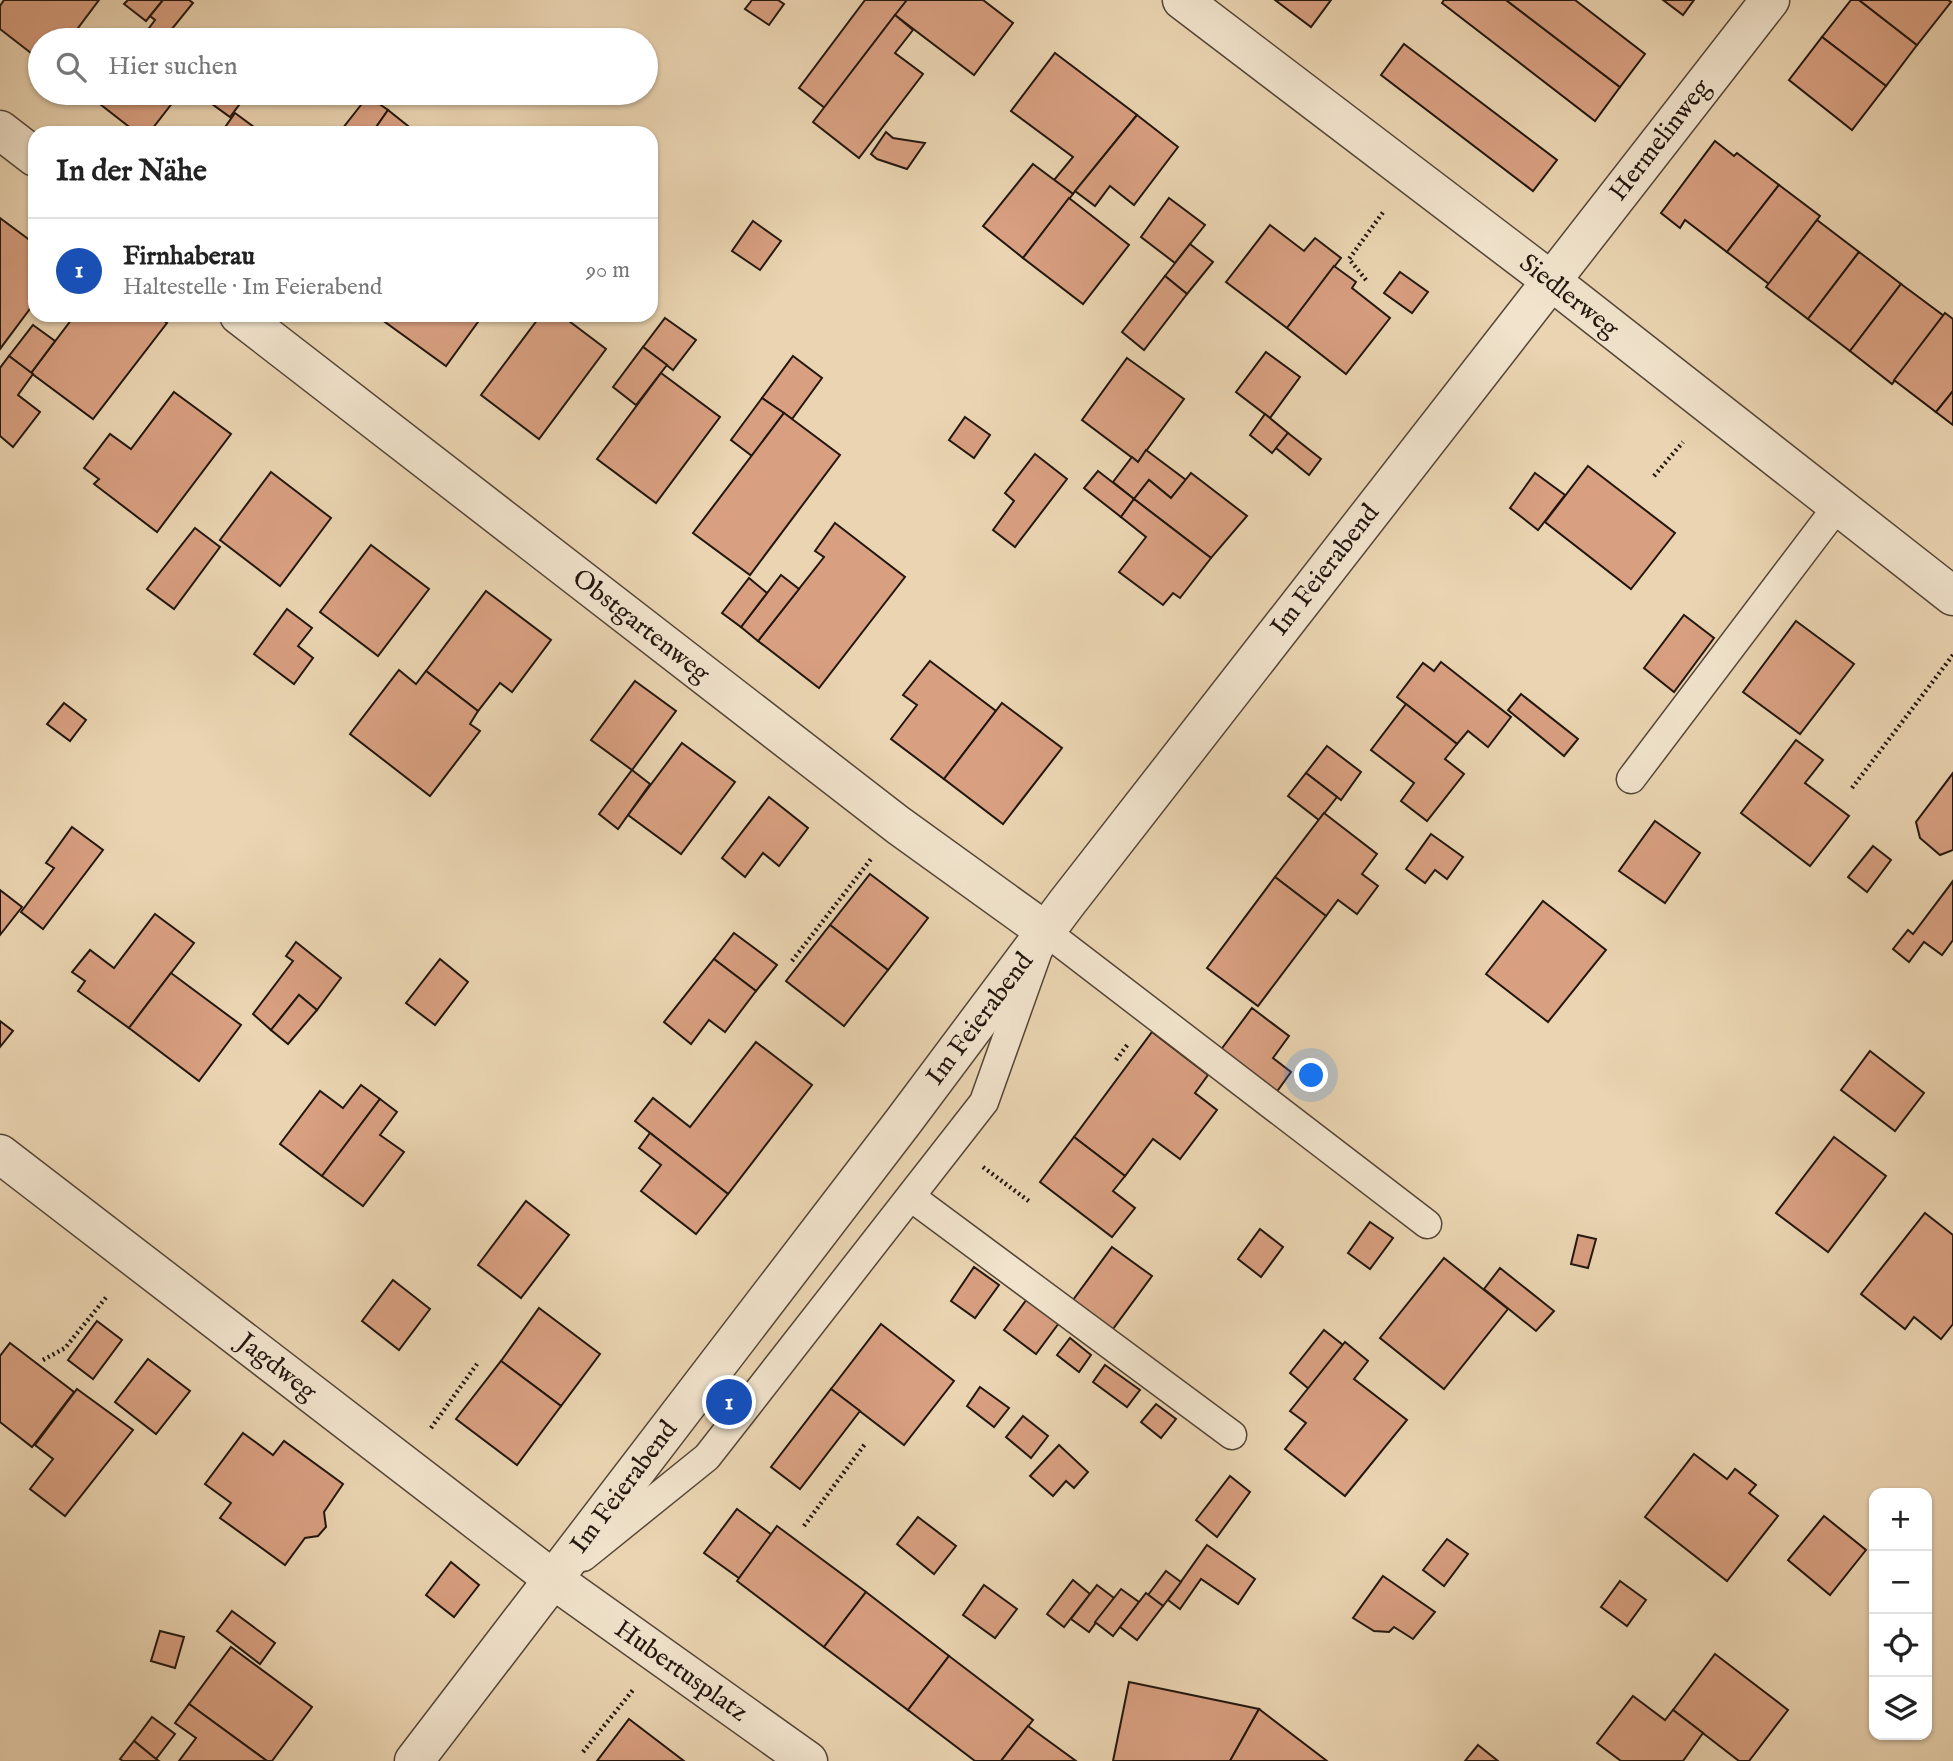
<!DOCTYPE html>
<html lang="de">
<head>
<meta charset="utf-8">
<style>
  :root { --surface:#fff; --page:#f6f6f6; --text:#222; --muted:#767676; --line:#e0e0e0; --accent:#db2777 }
  body { margin:0; font-family:"IM FELL English",serif; background:var(--page); color:var(--text) }
  .controls { position:absolute; right:21px; bottom:21px; display:grid; overflow:hidden; border-radius:14px; box-shadow:0 2px 5px #0004 }
  .controls button { width:63px; height:63px; display:grid; place-items:center; padding:0; border:0; border-bottom:2px solid var(--line); background:var(--surface); color:var(--text); font:35px sans-serif }
  .you { position:absolute; left:1312px; top:1076px; width:24px; height:24px; margin:-18px; border:5px solid #fff; border-radius:50%; background:#1a73e8; box-shadow:0 0 0 10px #1a73e833 }
  .badge { display:grid; place-items:center; width:46px; height:46px; border-radius:50%; background:var(--accent); color:#fff; font-size:23px; font-weight:700 }
  .pin { position:absolute; translate:-50% -50%; border:4px solid #fff; box-shadow:0 2px 7px #0006 }
  .list { margin:0; padding:0; list-style:none }
  h2 { display:flex; justify-content:space-between; align-items:center; height:91px; margin:0; padding:0 28px; font-size:30px }
  h2 small { font-size:23px; font-weight:400; color:var(--muted) }
  .list li { display:grid; grid-template-columns:46px 1fr auto; gap:21px; align-items:center; box-sizing:border-box; height:105px; padding:0 28px; border-top:2px solid var(--line) }
  .list b { display:block; font-size:26px; white-space:nowrap }
  .list p { margin:0; font-size:23px; white-space:nowrap; color:var(--muted) }
  .list em { font-size:23px; font-style:normal; color:var(--muted) }
  .icon { flex:none; width:38px; height:38px; fill:none; stroke:currentColor; stroke-width:2; stroke-linecap:round; stroke-linejoin:round }
  .map { position:relative; flex:none; width:1953px; height:1761px; overflow:hidden }
  .search { position:absolute; background:var(--surface); box-shadow:0 2px 5px #0004; left:28px; top:28px; width:630px; height:77px; display:flex; align-items:center; gap:18px; box-sizing:border-box; padding:0 24px; border-radius:38px; color:var(--muted); font-size:26px }
  .panel { position:absolute; background:var(--surface); box-shadow:0 2px 5px #0004; left:28px; top:126px; width:630px; height:196px; border-radius:21px }
  .map>svg:first-child { display:block }
</style>
</head>
<body>
<div class="map">
<svg width="1953" height="1761" viewBox="0 0 1953 1761">
  <rect width="100%" height="100%" fill="#ead4b1"/>
  <filter id="stains"><feTurbulence type="fractalNoise" baseFrequency=".00286" numOctaves="4"/><feColorMatrix values="0 0 0 0 .2 0 0 0 0 .09 0 0 0 0 .02 0 0 0 .5 -.17"/></filter>
  <radialGradient id="worn" r=".72"><stop offset=".6" stop-color="#630" stop-opacity="0"/><stop offset="1" stop-color="#630" stop-opacity=".3"/></radialGradient>
  <g fill="#d89f80" stroke="#23170f" stroke-width="2">
    <path d="M4 0H99L69 40H40V60L0 29V6Z"/>
    <path d="M128 0H163L146 21 124 4Z"/>
    <path d="M163 0H189L193 3 163 40H142L141 39 155 20 150 16Z"/>
    <path d="M752 0H778L784 4 769 25 745 9Z"/>
    <path d="M865 0H907L825 108 799 88Z"/>
    <path d="M907 0H983L1013 23 974 75 895 15Z"/>
    <path d="M1275 0H1331L1311 27Z"/>
    <path d="M1444 0H1506L1620 87 1595 121 1442 3Z"/>
    <path d="M1506 0H1575L1645 54 1620 87Z"/>
    <path d="M1663 0H1694L1683 15Z"/>
    <path d="M1851 0H1859L1917 45 1886 86 1822 37Z"/>
    <path d="M1859 0H1948L1951 2 1917 45Z"/>
    <path d="M895 15 913 30 895 53 923 74 859 158 813 122Z"/>
    <path d="M1822 37 1886 86 1852 130 1789 80Z"/>
    <path d="M1404 44 1557 160 1533 191 1381 75Z"/>
    <path d="M1055 53 1137 115 1073 194 1054 180 1073 157 1011 111Z"/>
    <path d="M94 93H180L149 133H137L91 97Z"/>
    <path d="M215 93H248L230 117 208 101Z"/>
    <path d="M368 96 388 110 372 133H339Z"/>
    <path d="M388 110 408 126 403 133H372Z"/>
    <path d="M235 113 262 133H221Z"/>
    <path d="M1137 115 1178 147 1134 205 1110 186 1095 206 1075 191Z"/>
    <path d="M886 132 893 138 925 143 907 169 877 159 871 154Z"/>
    <path d="M1715 141 1734 156 1737 153 1779 185 1727 252 1685 220 1680 228 1661 213Z"/>
    <path d="M1033 164 1073 194 1023 258 983 226Z"/>
    <path d="M1779 185 1820 216 1769 284 1727 252Z"/>
    <path d="M1069 198 1129 245 1083 304 1023 258Z"/>
    <path d="M1169 198 1205 225 1175 263 1141 237Z"/>
    <path d="M0 218 35 244V302L0 349Z"/>
    <path d="M1817 220 1859 252 1808 319 1766 287Z"/>
    <path d="M753 221 781 241 760 270 732 251Z"/>
    <path d="M1270 225 1304 251 1315 238 1341 258 1287 328 1226 282Z"/>
    <path d="M1190 244 1213 262 1187 294 1165 276Z"/>
    <path d="M1859 252 1901 284 1850 351 1808 319Z"/>
    <path d="M1334 266 1356 282 1352 288 1390 318 1346 374 1287 328Z"/>
    <path d="M1400 272 1428 292 1412 313 1384 293Z"/>
    <path d="M1165 276 1187 294 1144 350 1122 332Z"/>
    <path d="M1901 284 1944 316 1892 384 1850 351Z"/>
    <path d="M1945 313 1953 319V391L1936 412 1894 380Z"/>
    <path d="M75 315H156L167 323 93 419 31 373Z"/>
    <path d="M390 315H483L446 366 385 322Z"/>
    <path d="M541 315H561L606 349 539 439 481 395Z"/>
    <path d="M665 318 696 340 673 370 643 347Z"/>
    <path d="M33 325 55 341 31 373 9 356Z"/>
    <path d="M643 347 667 365 636 405 613 387Z"/>
    <path d="M1266 352 1300 377 1270 418 1236 392Z"/>
    <path d="M9 356 33 374 18 395 40 412 13 447 0 436V368Z"/>
    <path d="M793 356 822 378 792 419 762 398Z"/>
    <path d="M1127 358 1184 399 1138 462 1082 420Z"/>
    <path d="M661 373 720 417 656 503 597 459Z"/>
    <path d="M1953 391V425L1936 412Z"/>
    <path d="M174 392 231 434 157 532 94 484 99 479 84 468 110 434 131 449Z"/>
    <path d="M762 398 784 413 752 456 731 440Z"/>
    <path d="M784 413 840 455 750 575 693 533Z"/>
    <path d="M1265 414 1288 433 1272 453 1250 435Z"/>
    <path d="M965 417 990 435 974 458 949 440Z"/>
    <path d="M1288 433 1321 459 1309 475 1276 448Z"/>
    <path d="M1146 450 1186 480 1171 498 1149 480 1134 499 1113 482 1132 457 1138 462Z"/>
    <path d="M1035 454 1067 479 1015 547 993 530 1014 501 1005 493Z"/>
    <path d="M1588 466 1675 533 1631 589 1545 522Z"/>
    <path d="M1098 471 1134 499 1121 517 1084 488Z"/>
    <path d="M271 472 331 518 280 586 220 540Z"/>
    <path d="M1191 473 1247 516 1211 558 1134 499 1149 480 1171 498Z"/>
    <path d="M1535 473 1565 495 1538 530 1510 508Z"/>
    <path d="M1134 499 1211 558 1180 598 1173 593 1163 605 1119 572 1146 537 1121 517Z"/>
    <path d="M835 523 905 577 819 688 758 641 824 557 815 551Z"/>
    <path d="M195 528 220 547 174 609 147 589Z"/>
    <path d="M371 545 429 589 378 656 320 612Z"/>
    <path d="M781 575 799 589 758 641 741 627Z"/>
    <path d="M749 578 767 593 741 627 722 613Z"/>
    <path d="M486 591 551 640 512 692 500 683 478 711 426 671Z"/>
    <path d="M287 609 312 628 298 646 313 658 294 684 254 654Z"/>
    <path d="M1684 615 1714 638 1674 692 1644 668Z"/>
    <path d="M1796 621 1854 664 1800 734 1743 692Z"/>
    <path d="M930 661 996 711 944 779 891 739 917 705 903 695Z"/>
    <path d="M1441 662 1511 717 1488 747 1468 731 1457 744 1397 697 1423 663 1434 671Z"/>
    <path d="M399 670 416 684 426 671 478 711 470 724 480 731 430 796 350 734Z"/>
    <path d="M635 681 676 711 632 770 591 740Z"/>
    <path d="M1521 694 1578 739 1564 756 1508 710Z"/>
    <path d="M64 703 86 720 70 741 47 724Z"/>
    <path d="M1002 703 1062 748 1003 824 944 779Z"/>
    <path d="M1406 704 1457 744 1445 759 1464 774 1427 821 1401 801 1414 783 1371 750Z"/>
    <path d="M1796 740 1823 760 1805 783 1849 816 1810 866 1741 813Z"/>
    <path d="M682 743 735 782 681 854 628 815Z"/>
    <path d="M1327 746 1361 772 1341 800 1306 773Z"/>
    <path d="M632 770 650 784 618 829 599 814Z"/>
    <path d="M1306 773 1337 797 1319 820 1288 796Z"/>
    <path d="M1953 773V850L1940 855 1920 838 1916 822Z"/>
    <path d="M769 797 808 828 779 866 763 853 745 877 722 858Z"/>
    <path d="M1324 813 1377 854 1362 874 1378 886 1357 914 1338 900 1326 916 1275 877Z"/>
    <path d="M1655 821 1700 853 1665 903 1619 871Z"/>
    <path d="M72 827 103 850 43 929 21 912 54 868 46 863Z"/>
    <path d="M1431 834 1463 857 1447 879 1435 870 1425 883 1406 869Z"/>
    <path d="M1873 846 1891 860 1867 892 1848 877Z"/>
    <path d="M870 874 928 918 888 970 830 925Z"/>
    <path d="M1275 877 1326 916 1258 1006 1207 968Z"/>
    <path d="M1953 881V940L1942 955 1924 942 1909 962 1893 949 1908 930 1913 934Z"/>
    <path d="M0 890 22 907 0 935Z"/>
    <path d="M1543 901 1606 950 1548 1022 1486 974Z"/>
    <path d="M155 914 194 943 129 1028 78 991 85 981 72 972 90 950 114 968Z"/>
    <path d="M830 925 888 970 844 1026 786 981Z"/>
    <path d="M734 933 777 965 756 991 714 959Z"/>
    <path d="M296 942 341 978 317 1010 299 995 271 1030 253 1014 293 961 286 956Z"/>
    <path d="M440 959 468 982 435 1025 406 1003Z"/>
    <path d="M714 959 756 991 725 1032 709 1020 691 1044 664 1022Z"/>
    <path d="M171 973 241 1025 199 1081 129 1028Z"/>
    <path d="M299 995 317 1010 288 1044 271 1030Z"/>
    <path d="M1252 1008 1289 1036 1273 1058 1291 1072 1273 1097 1217 1055Z"/>
    <path d="M0 1021 13 1031 0 1047Z"/>
    <path d="M1152 1032 1208 1075 1195 1093 1217 1110 1180 1159 1153 1139 1125 1176 1074 1137Z"/>
    <path d="M756 1042 812 1085 728 1194 635 1121 653 1098 690 1127Z"/>
    <path d="M1870 1051 1924 1093 1895 1131 1841 1090Z"/>
    <path d="M361 1085 380 1099 322 1176 280 1144 320 1091 343 1108Z"/>
    <path d="M380 1099 397 1112 380 1135 404 1152 363 1206 322 1176Z"/>
    <path d="M650 1133 728 1194 696 1234 641 1191 661 1165 639 1148Z"/>
    <path d="M1074 1137 1125 1176 1113 1191 1135 1208 1112 1237 1040 1182Z"/>
    <path d="M1834 1137 1886 1176 1828 1252 1776 1213Z"/>
    <path d="M526 1201 569 1235 521 1298 478 1265Z"/>
    <path d="M1925 1213 1953 1235V1324L1941 1339 1914 1317 1905 1329 1861 1294Z"/>
    <path d="M1370 1222 1393 1238 1370 1269 1348 1253Z"/>
    <path d="M1260 1229 1283 1247 1261 1277 1238 1259Z"/>
    <path d="M1578 1235 1596 1239 1588 1268 1571 1264Z"/>
    <path d="M1112 1247 1152 1276 1110 1333 1070 1304Z"/>
    <path d="M1444 1258 1508 1309 1444 1389 1380 1338Z"/>
    <path d="M974 1267 999 1285 975 1318 951 1301Z"/>
    <path d="M1500 1268 1554 1311 1536 1331 1484 1289Z"/>
    <path d="M393 1280 430 1309 399 1350 362 1321Z"/>
    <path d="M1027 1299 1059 1323 1036 1354 1004 1330Z"/>
    <path d="M539 1308 600 1354 561 1406 501 1361Z"/>
    <path d="M97 1321 122 1340 93 1379 68 1360Z"/>
    <path d="M881 1324 954 1381 904 1445 831 1389Z"/>
    <path d="M1324 1330 1343 1345 1309 1389 1290 1373Z"/>
    <path d="M1070 1338 1091 1355 1079 1372 1057 1355Z"/>
    <path d="M1345 1342 1368 1361 1354 1379 1407 1420 1345 1496 1285 1449 1306 1423 1290 1411Z"/>
    <path d="M10 1343 74 1392 32 1447 0 1422V1356Z"/>
    <path d="M148 1359 190 1391 156 1434 115 1402Z"/>
    <path d="M501 1361 561 1406 517 1465 456 1419Z"/>
    <path d="M1105 1365 1140 1390 1127 1407 1093 1382Z"/>
    <path d="M980 1387 1009 1408 994 1427 967 1406Z"/>
    <path d="M77 1389 133 1430 65 1516 30 1489 53 1459 35 1445Z"/>
    <path d="M831 1389 860 1411 800 1489 771 1467Z"/>
    <path d="M1156 1404 1176 1419 1161 1438 1141 1422Z"/>
    <path d="M1023 1416 1048 1436 1031 1458 1006 1437Z"/>
    <path d="M243 1433 273 1455 284 1441 343 1484 324 1512 326 1527 318 1536 305 1538 285 1565 220 1518 231 1503 205 1484Z"/>
    <path d="M1059 1445 1088 1472 1074 1488 1066 1481 1053 1496 1030 1476Z"/>
    <path d="M1694 1454 1727 1479 1735 1469 1756 1485 1749 1493 1778 1516 1727 1581 1645 1517Z"/>
    <path d="M1230 1476 1250 1492 1217 1537 1196 1520Z"/>
    <path d="M737 1509 772 1535 739 1578 704 1553Z"/>
    <path d="M1824 1516 1866 1550 1830 1595 1788 1560Z"/>
    <path d="M918 1517 956 1546 934 1574 897 1544Z"/>
    <path d="M777 1526 866 1592 824 1647 737 1581Z"/>
    <path d="M1447 1539 1468 1554 1444 1586 1423 1570Z"/>
    <path d="M1207 1545 1255 1579 1238 1604 1201 1579 1180 1609 1168 1600Z"/>
    <path d="M451 1562 479 1585 454 1617 426 1595Z"/>
    <path d="M1166 1571 1181 1582 1163 1606 1148 1595Z"/>
    <path d="M1383 1576 1435 1612 1413 1639 1394 1627 1389 1632 1374 1631 1353 1618Z"/>
    <path d="M1073 1580 1090 1594 1064 1627 1047 1614Z"/>
    <path d="M1620 1581 1646 1600 1627 1626 1601 1607Z"/>
    <path d="M984 1585 1017 1609 995 1638 963 1615Z"/>
    <path d="M1097 1585 1114 1598 1089 1632 1071 1619Z"/>
    <path d="M1121 1589 1139 1602 1113 1636 1095 1622Z"/>
    <path d="M866 1592 949 1656 908 1710 824 1647Z"/>
    <path d="M1146 1593 1163 1606 1137 1640 1120 1627Z"/>
    <path d="M232 1611 275 1643 260 1664 217 1631Z"/>
    <path d="M160 1631 184 1637 175 1668 151 1661Z"/>
    <path d="M231 1647 312 1707 272 1761H267L189 1704Z"/>
    <path d="M1715 1654 1788 1710 1749 1761H1739L1673 1710Z"/>
    <path d="M949 1656 1033 1720 1001 1761H975L908 1710Z"/>
    <path d="M1129 1682 1259 1709 1230 1761H1113Z"/>
    <path d="M1633 1696 1665 1720 1673 1710 1703 1733 1683 1761H1621L1597 1743Z"/>
    <path d="M189 1704 267 1761H179L196 1738 175 1723Z"/>
    <path d="M1259 1709 1327 1761H1230Z"/>
    <path d="M152 1717 175 1734 156 1759 134 1741Z"/>
    <path d="M629 1719 684 1761H597Z"/>
    <path d="M1028 1726 1076 1761H1001Z"/>
    <path d="M134 1741 156 1759 159 1761H123L120 1759Z"/>
    <path d="M1478 1745 1498 1761H1465Z"/>
  </g>
  <g fill="none" stroke-linecap="round" stroke-linejoin="round">
    <g stroke="#554638" stroke-width="31">
      <g id="service">
        <path d="M1631 779 1837 507"/>
        <path d="M911 1197 1232 1435"/>
        <path d="M583 1557 707 1457 984 1102 1045 931 1427 1224"/>
      </g>
    </g>
    <g stroke="#554638" stroke-width="41">
      <g id="minor">
        <path d="M1182 0 1550 280 1953 596"/>
        <path d="M0 130 35 157"/>
        <path d="M239 315 898 825 1045 931"/>
        <path d="M0 1154 554 1580 808 1761"/>
        <path d="M414 1761 903 1122 1066 904 1770 0"/>
      </g>
    </g>
    <g stroke="#23170f" stroke-width="4.5" stroke-dasharray="2 3.5" stroke-linecap="butt">
      <path d="M1366 280 1349 259 1384 211"/>
      <path d="M1654 476 1683 442"/>
      <path d="M1852 788 1953 655"/>
      <path d="M792 961 871 859"/>
      <path d="M1116 1060 1128 1044"/>
      <path d="M983 1167 1030 1202"/>
      <path d="M43 1360 65 1348 108 1295"/>
      <path d="M431 1428 477 1364"/>
      <path d="M804 1526 865 1444"/>
      <path d="M583 1752 633 1690"/>
    </g>
    <use href="#service" stroke="#f1e3cc" stroke-width="28"/>
    <use href="#minor" stroke="#f1e3cc" stroke-width="38"/>
  </g>
  <g text-anchor="middle" dominant-baseline="central" stroke-width="6" stroke-linejoin="round" paint-order="stroke">
    <g font-size="26" fill="#23170f" stroke="#f1e3cc">
      <text transform="translate(1660 140) rotate(-52)">Hermelinweg</text>
      <text transform="translate(1569 296) rotate(38)">Siedlerweg</text>
      <text transform="translate(1325 570) rotate(-52)">Im Feierabend</text>
      <text transform="translate(641 626) rotate(38)">Obstgartenweg</text>
      <text transform="translate(980 1019) rotate(-53)">Im Feierabend</text>
      <text transform="translate(277 1367) rotate(38)">Jagdweg</text>
      <text transform="translate(624 1487) rotate(-53)">Im Feierabend</text>
      <text transform="translate(681 1671) rotate(35)">Hubertusplatz</text>
    </g>
  </g>
  <rect width="100%" height="100%" filter="url(#stains)"/>
  <rect width="100%" height="100%" fill="url(#worn)"/>
</svg>
<div class="controls">
<button>+</button>
<button>−</button>
<button><svg class="icon" aria-label="locate" viewBox="0 0 24 24"><circle cx="12" cy="12" r="6"/><path d="M12 2v4M12 18v4M2 12h4M18 12h4"/></svg></button>
<button><svg class="icon" aria-label="layers" viewBox="0 0 24 24"><path d="M12 4l9 5-9 5-9-5zM3 14l9 5 9-5"/></svg></button>
</div>
<div class="you"></div>
<div class="pin badge" style="left:729px;top:1402px;background:#1a4fb4">1</div>
<div class="search"><svg class="icon" aria-label="search" viewBox="0 0 24 24"><circle cx="10" cy="10" r="6"/><path d="M15 15l6 6"/></svg>Hier suchen</div>
<section class="panel">
<h2>In der Nähe<small></small></h2>
<ul class="list">
<li><span class="badge" style="background:#1a4fb4">1</span><div><b>Firnhaberau</b><p>Haltestelle · Im Feierabend</p></div><em>90 m</em></li>
</ul>
</section>
</div>
</body>
</html>
